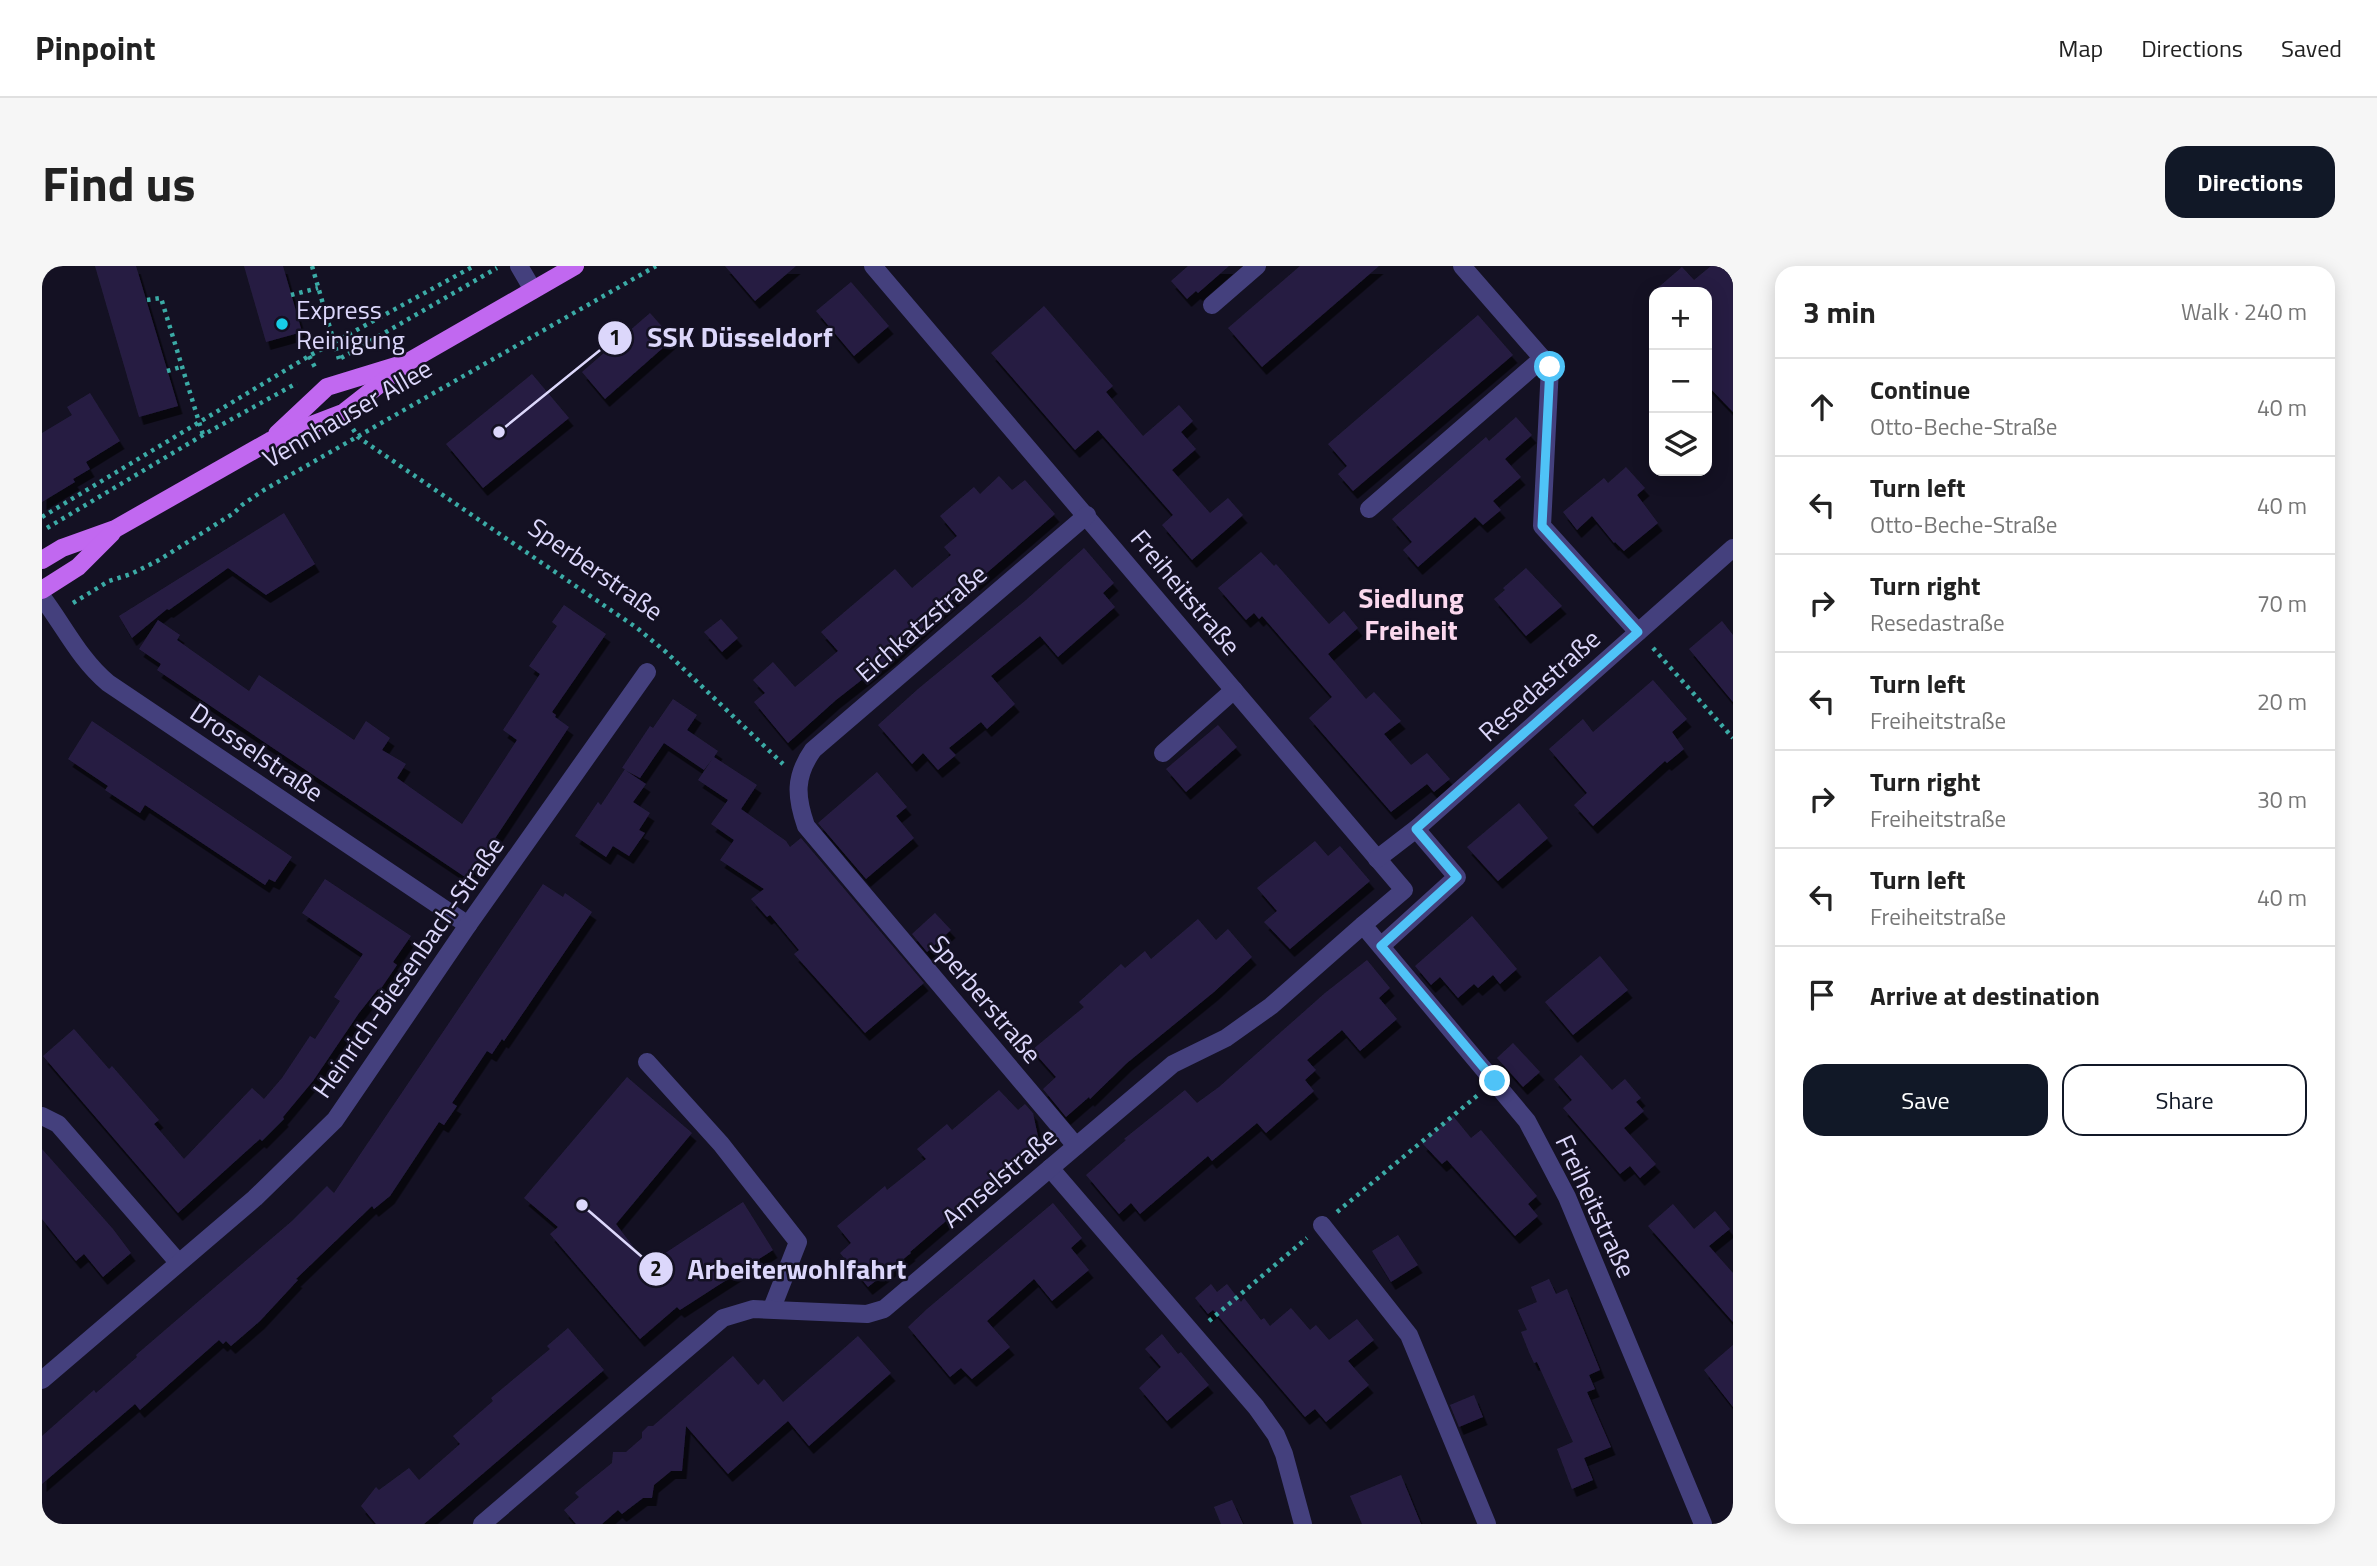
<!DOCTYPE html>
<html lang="en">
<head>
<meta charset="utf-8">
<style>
  :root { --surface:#fff; --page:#f6f6f6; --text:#222; --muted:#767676; --line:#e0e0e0; --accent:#111827 }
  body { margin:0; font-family:"Titillium Web",sans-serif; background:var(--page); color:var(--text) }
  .controls { position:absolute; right:21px; top:21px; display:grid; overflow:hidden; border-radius:14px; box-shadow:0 4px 18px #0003 }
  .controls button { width:63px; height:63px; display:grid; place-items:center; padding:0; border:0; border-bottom:2px solid var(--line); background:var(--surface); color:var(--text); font:35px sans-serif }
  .stop { position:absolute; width:21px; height:21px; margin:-16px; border:5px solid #4fc3f7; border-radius:50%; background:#fff }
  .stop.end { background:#4fc3f7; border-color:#fff; box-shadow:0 2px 7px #0008 }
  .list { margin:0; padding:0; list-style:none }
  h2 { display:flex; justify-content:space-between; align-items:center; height:91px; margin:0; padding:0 28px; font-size:30px }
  h2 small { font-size:23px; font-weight:400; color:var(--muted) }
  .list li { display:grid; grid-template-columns:46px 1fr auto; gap:21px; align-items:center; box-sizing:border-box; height:98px; padding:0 28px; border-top:2px solid var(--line) }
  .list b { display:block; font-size:26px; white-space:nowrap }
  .list p { margin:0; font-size:23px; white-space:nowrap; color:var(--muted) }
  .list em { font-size:23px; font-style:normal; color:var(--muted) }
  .actions { display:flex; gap:14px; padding:21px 28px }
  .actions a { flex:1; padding:16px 0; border:2px solid var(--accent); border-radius:21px; text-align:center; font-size:24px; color:var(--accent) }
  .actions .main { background:var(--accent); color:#fff }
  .icon { flex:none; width:38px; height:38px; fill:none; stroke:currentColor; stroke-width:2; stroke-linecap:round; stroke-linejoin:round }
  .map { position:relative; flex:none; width:1691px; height:1258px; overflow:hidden; border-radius:21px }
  header { display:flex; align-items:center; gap:42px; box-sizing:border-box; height:98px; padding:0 35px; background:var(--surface); border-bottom:2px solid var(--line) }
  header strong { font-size:33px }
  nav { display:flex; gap:38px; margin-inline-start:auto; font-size:24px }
  .intro { display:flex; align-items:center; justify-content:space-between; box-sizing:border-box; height:168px; padding:0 42px }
  h1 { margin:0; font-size:49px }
  .button { padding:18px 32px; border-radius:21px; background:var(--accent); color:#fff; font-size:24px; font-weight:700 }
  main { display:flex; gap:42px; padding:0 42px }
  aside { flex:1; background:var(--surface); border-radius:21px; box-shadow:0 4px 18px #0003 }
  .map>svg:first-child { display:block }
</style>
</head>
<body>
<header>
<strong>Pinpoint</strong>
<nav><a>Map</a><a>Directions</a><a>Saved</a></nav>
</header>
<div class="intro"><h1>Find us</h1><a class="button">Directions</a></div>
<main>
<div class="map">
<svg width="1691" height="1258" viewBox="0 0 1691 1258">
  <defs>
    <filter id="shadow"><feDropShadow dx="4.5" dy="8" stdDeviation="0" flood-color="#0009"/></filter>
  </defs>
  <rect width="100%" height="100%" fill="#141123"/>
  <g fill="#271e42" filter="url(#shadow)">
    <path d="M53 0H94L136 140 97 151Z"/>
    <path d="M202 0H241L260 66 224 76Z"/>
    <path d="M683 0H754L713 35Z"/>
    <path d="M1146 0H1187L1156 27 1154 25 1145 33 1129 15Z"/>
    <path d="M1258 0H1337L1220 101 1186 62Z"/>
    <path d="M1669 0H1684L1691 8V146L1665 119V26H1611L1640 1 1652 14Z"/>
    <path d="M809 16 847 60 812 90 774 45Z"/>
    <path d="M1002 40 1071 120 1064 126 1101 170 1137 139 1151 155 1139 166 1154 183 1130 204 1168 247 1186 232 1201 249 1150 294 1120 259 1131 249 1056 164 1033 184 949 87Z"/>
    <path d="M608 47 631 73 563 133 540 106Z"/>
    <path d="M1436 49 1471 89 1311 225 1296 208 1305 200 1286 178Z"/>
    <path d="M490 108 527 152 441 222 404 178Z"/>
    <path d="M48 127 78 175 44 196 48 203 31 213 33 216 0 236V167L30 149 25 141Z"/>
    <path d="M1474 151 1490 169 1463 193 1479 211 1451 235 1459 244 1441 259 1433 251 1376 301 1361 284 1370 276 1350 253 1444 171 1447 175Z"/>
    <path d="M1584 201 1603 222 1595 229 1616 257 1582 285 1573 276 1572 277 1550 250 1535 264 1521 246 1562 212 1566 217Z"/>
    <path d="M957 210 970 224 983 214 1013 248 933 317 931 315 849 391 794 434 746 477 712 436 723 427 711 414 731 396 753 421 796 385 779 366 853 303 870 322 909 289 902 281 915 270 898 250 932 221 938 228Z"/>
    <path d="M242 247 273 298 224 329 186 302 127 344 125 343 90 372 77 350Z"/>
    <path d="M1042 282 1072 317 1061 327 1073 341 1016 391 998 370 949 410 973 438 945 463 939 456 907 482 914 489 896 504 881 487 870 498 836 459 876 423 984 334Z"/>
    <path d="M1219 286 1232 300 1234 298 1287 358 1302 345 1316 362 1286 388 1324 433 1332 426 1359 455 1342 468 1369 499 1385 487 1408 513 1392 526 1385 518 1349 546 1267 452 1290 431 1220 350 1217 353 1212 347 1204 354 1176 322Z"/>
    <path d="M1484 302 1520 340 1484 370 1452 333 1463 324 1461 322Z"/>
    <path d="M522 339 564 368 510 446 514 449 513 451 527 461 426 613 115 404 119 398 97 383 116 354 138 369 135 374 207 425 217 409 312 474 324 455 348 472 340 484 364 498 355 512 420 558 475 474 461 464 498 408 487 400 515 360 510 356Z"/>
    <path d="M679 353 696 372 680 386 662 366Z"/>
    <path d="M1680 355 1691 369V436L1647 383Z"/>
    <path d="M1611 414 1645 453 1630 466 1642 483 1625 497 1623 495 1551 560 1532 539 1545 527 1507 483 1541 453 1551 466Z"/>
    <path d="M631 433 655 449 645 464 676 485 672 491 715 519 699 543 744 575 748 581 759 572 882 717 823 767 752 688 757 684 728 649 725 651 709 633 722 623 678 594 692 574 669 558 686 534 656 514 671 492 662 504 622 477 598 512 583 504 604 518 591 536 608 547 597 564 603 567 587 590 571 580 564 591 533 570 556 536 559 539 583 503 580 502 608 460 611 462Z"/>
    <path d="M50 455 250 591 233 616 227 613 223 619 103 539 98 547 63 524 66 520 26 493Z"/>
    <path d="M1176 459 1195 481 1144 526 1124 503Z"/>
    <path d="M835 506 865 541 854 550 872 572 824 613 776 557Z"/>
    <path d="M1477 537 1506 572 1456 615 1425 581Z"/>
    <path d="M1273 575 1286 590 1298 580 1328 615 1248 683 1222 656 1235 645 1215 622Z"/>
    <path d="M283 613 369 670 351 696 355 699 338 724 336 723 317 747 271 815 241 851 242 853 220 875 218 873 136 947 1 790 32 763 67 803 70 800 117 854 112 858 142 893 210 822 222 833 240 812 268 770 273 773 298 735 292 731 321 688 260 647Z"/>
    <path d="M501 618 521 631 523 627 550 646 462 775 460 773 450 788 445 785 410 837 415 840 402 859 397 856 348 930 332 943 330 940 254 1013 256 1014 218 1055 189 1080 184 1075 181 1078 177 1074 98 1144 93 1138 0 1218V1170L52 1124 54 1127 95 1091 94 1089 250 955 285 920 292 927Z"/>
    <path d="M893 647 909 664 885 686 870 668Z"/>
    <path d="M1430 650 1475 703 1458 718 1451 709 1436 722 1432 718 1416 732 1398 711 1389 719 1373 700Z"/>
    <path d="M1156 653 1174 674 1186 663 1210 691 1172 726 1085 797 1048 833 1047 831 1024 851 1001 823 1014 811 990 784 1042 741 1037 736 1079 698 1083 702 1103 685 1109 693Z"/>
    <path d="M1558 690 1586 724 1531 769 1503 736Z"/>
    <path d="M1325 694 1348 722 1337 732 1355 753 1318 785 1300 764 1265 794 1274 804 1263 814 1272 825 1224 867 1215 857 1170 895 1166 890 1098 948 1089 937 1077 948 1044 909 1084 874 1082 873 1143 824 1155 837 1177 821 1283 727Z"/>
    <path d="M1471 777 1498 806 1481 821 1455 792Z"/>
    <path d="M1539 789 1570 824 1583 813 1599 832 1594 836 1602 845 1582 862 1614 898 1598 912 1588 900 1578 908 1521 842 1530 834 1512 813Z"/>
    <path d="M585 811 650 867 574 958 605 999 701 936 731 984 638 1044 635 1041 598 1073 508 968 516 961 482 932Z"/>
    <path d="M957 824 976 844 983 838 1004 862 991 847 997 875 868 986 869 987 826 1021 798 987 809 977 795 960 843 920 845 924 884 893 875 883 905 858 910 864Z"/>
    <path d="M1411 850 1429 872 1439 864 1495 930 1486 938 1496 950 1473 970 1405 894 1400 898 1380 877Z"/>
    <path d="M0 883 71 963 89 987 61 1011 42 988 34 995 0 953Z"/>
    <path d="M1011 937 1040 972 1029 982 1047 1004 1010 1035 992 1013 945 1055 968 1081 930 1113 919 1102 908 1111 866 1061 885 1043Z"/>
    <path d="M1631 938 1652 963 1673 945 1688 963 1667 980 1691 1007V1056L1606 960Z"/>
    <path d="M1356 969 1376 999 1349 1016 1330 985Z"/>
    <path d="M1507 1013 1514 1028 1525 1023 1558 1104 1547 1109 1553 1123 1545 1126 1569 1181 1542 1192 1551 1214 1530 1223 1515 1183 1531 1176 1495 1096 1492 1097 1487 1086 1479 1066 1485 1064 1476 1044 1495 1036 1489 1021Z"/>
    <path d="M1169 1018 1175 1026 1185 1018 1199 1036 1202 1032 1219 1054 1222 1052 1228 1060 1249 1042 1268 1064 1274 1059 1287 1074 1315 1053 1332 1074 1306 1095 1327 1119 1284 1156 1273 1143 1263 1151 1171 1044 1166 1048 1153 1032Z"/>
    <path d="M526 1062 562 1104 382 1258H334L319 1240 334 1221 337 1224 367 1202 377 1214 418 1178 411 1170 451 1135 449 1132 508 1083 505 1080Z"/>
    <path d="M1120 1068 1136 1088 1139 1086 1167 1119 1125 1155 1097 1122 1119 1101 1103 1083Z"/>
    <path d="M816 1070 849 1107 767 1180 746 1155 686 1208 644 1160 640 1205H629L612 1219 610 1232H601L580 1248 576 1244 560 1258H534L522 1244 537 1231 533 1227 570 1197 571 1186H584L600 1172V1166L606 1160H611L691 1090 716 1119 722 1113 741 1136Z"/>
    <path d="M1691 1079V1141L1662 1104Z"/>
    <path d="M1432 1129 1441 1151 1417 1161 1408 1139Z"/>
    <path d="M1359 1209 1379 1258H1320L1308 1230Z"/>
    <path d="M1190 1234 1201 1258H1179L1172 1241Z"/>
  </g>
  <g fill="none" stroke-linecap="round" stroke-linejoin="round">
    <g stroke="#3baba6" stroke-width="4.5" stroke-dasharray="3.5 5" stroke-linecap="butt">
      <path d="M270 0 297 93"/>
      <path d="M249 29 276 22"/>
      <path d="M105 34 119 32 161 169"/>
      <path d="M267 90 275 105"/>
      <path d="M299 92 455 2"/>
      <path d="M125 105 139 101"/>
      <path d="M311 163 316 171 595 362 624 386 741 498"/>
      <path d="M0 251 267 90 432 0"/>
      <path d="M5 262 161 169 255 117"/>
      <path d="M31 337 67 315 89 308 117 294 192 247 200 239 222 224 614 0"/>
      <path d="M1611 382 1691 472"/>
      <path d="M1295 946 1436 829"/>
      <path d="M1167 1055 1265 972"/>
    </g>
    <g stroke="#44407d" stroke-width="18">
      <path d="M477 0 491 24"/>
      <path d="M831 0 1362 624 1321 659 1485 855 1525 931 1661 1258"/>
      <path d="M1420 0 1508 101 1500 260 1596 366"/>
      <path d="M1170 39 1215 0"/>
      <path d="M1327 243 1501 92"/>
      <path d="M0 331C22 360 38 394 66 417L426 659"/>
      <path d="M1121 487 1192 424"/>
      <path d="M1335 593 1374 563 1691 282"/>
      <path d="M1339 680 1415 611 1374 563"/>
      <path d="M605 796 679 878 756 976 730 1042"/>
      <path d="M0 850 16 858 136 996"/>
      <path d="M1034 880 764 560C754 531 752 511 771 484L1045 249"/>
      <path d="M1008 902 1214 1141 1234 1169 1242 1188 1261 1258"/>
      <path d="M1280 959 1367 1069 1445 1258"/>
      <path d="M0 1114 213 932 293 854 426 659 605 406"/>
      <path d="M440 1258 681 1052 711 1043 825 1048 842 1043 1131 798 1184 772 1229 740 1321 659"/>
    </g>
    <g stroke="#c168f0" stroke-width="18">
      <path d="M235 168 285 121 360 98"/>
      <path d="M0 294 20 282 73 263 228 175 301 147 366 96 533 0"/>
      <path d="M0 324 36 301 70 267"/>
    </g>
  </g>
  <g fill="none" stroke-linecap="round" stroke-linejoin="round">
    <path stroke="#4fc3f7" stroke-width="9" d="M1453 815 1339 680 1415 611 1374 563 1596 366 1500 260 1508 101"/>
  </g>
  <circle fill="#17cde7" stroke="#141123" stroke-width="2.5" cx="240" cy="58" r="7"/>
  <g text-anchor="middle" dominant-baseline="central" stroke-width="5" stroke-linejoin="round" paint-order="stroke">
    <g font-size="26" fill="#dcd7fb" stroke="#141123" text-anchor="start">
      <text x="254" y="43">Express<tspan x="254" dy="30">Reinigung</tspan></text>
    </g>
    <g font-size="26" fill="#dcd7fb" stroke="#141123">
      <text transform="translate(305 147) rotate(-30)">Vennhauser Allee</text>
      <text transform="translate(554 303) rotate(35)">Sperberstraße</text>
      <text transform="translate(1144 326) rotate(50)">Freiheitstraße</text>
      <text transform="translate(879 357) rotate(-41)">Eichkatzstraße</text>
      <text transform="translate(1497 419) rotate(-42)">Resedastraße</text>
      <text transform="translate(215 486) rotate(34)">Drosselstraße</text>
      <text transform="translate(366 701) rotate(-55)">Heinrich-Biesenbach-Straße</text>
      <text transform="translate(944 733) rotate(50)">Sperberstraße</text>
      <text transform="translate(957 911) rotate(-40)">Amselstraße</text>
      <text transform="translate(1554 940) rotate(65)">Freiheitstraße</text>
    </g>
    <g font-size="28" font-weight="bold" fill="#fbd8ee" stroke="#141123">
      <text x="1369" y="331">Siedlung<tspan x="1369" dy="32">Freiheit</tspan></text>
    </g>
  </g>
  <path fill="none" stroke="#dcd7fb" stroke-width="2.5" d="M457 166L573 72M540 939L614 1003"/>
  <g fill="#dcd7fb" stroke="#141123" stroke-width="2.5">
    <circle cx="457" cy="166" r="7"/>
    <circle cx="540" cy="939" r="7"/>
    <circle cx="573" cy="72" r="18"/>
    <circle cx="614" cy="1003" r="18"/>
  </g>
  <g font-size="21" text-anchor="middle" font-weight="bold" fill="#111">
    <text x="573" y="79">1</text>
    <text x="614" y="1010">2</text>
  </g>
  <g font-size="28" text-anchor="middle" font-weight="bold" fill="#dcd7fb" stroke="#141123" stroke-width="5" stroke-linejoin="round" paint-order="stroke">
    <text x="698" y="81">SSK Düsseldorf</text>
    <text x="755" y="1013">Arbeiterwohlfahrt</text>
  </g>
</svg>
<div class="controls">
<button>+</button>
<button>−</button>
<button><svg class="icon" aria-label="layers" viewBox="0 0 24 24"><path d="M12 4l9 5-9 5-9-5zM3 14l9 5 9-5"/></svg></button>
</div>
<div class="stop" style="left:1508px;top:101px"></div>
<div class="stop end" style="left:1453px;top:815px"></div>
</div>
<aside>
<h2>3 min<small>Walk · 240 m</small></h2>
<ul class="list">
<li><svg class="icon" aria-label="ahead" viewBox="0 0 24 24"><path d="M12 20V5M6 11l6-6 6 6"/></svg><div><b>Continue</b><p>Otto-Beche-Straße</p></div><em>40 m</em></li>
<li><svg class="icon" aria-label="left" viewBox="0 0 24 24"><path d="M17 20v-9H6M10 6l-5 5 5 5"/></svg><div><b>Turn left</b><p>Otto-Beche-Straße</p></div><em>40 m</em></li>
<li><svg class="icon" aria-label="right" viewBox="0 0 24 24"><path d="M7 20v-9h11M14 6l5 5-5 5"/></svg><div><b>Turn right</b><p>Resedastraße</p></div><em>70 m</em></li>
<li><svg class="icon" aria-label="left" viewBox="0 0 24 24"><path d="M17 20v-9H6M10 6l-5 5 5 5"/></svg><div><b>Turn left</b><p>Freiheitstraße</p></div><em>20 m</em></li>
<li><svg class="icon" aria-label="right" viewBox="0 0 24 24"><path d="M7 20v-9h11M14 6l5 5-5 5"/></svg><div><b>Turn right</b><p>Freiheitstraße</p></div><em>30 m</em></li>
<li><svg class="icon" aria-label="left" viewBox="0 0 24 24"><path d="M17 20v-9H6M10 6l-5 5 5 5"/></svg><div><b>Turn left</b><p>Freiheitstraße</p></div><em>40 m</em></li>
<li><svg class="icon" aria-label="arrive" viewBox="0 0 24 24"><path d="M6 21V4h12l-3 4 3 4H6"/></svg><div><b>Arrive at destination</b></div></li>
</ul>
<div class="actions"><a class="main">Save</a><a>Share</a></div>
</aside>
</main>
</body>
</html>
